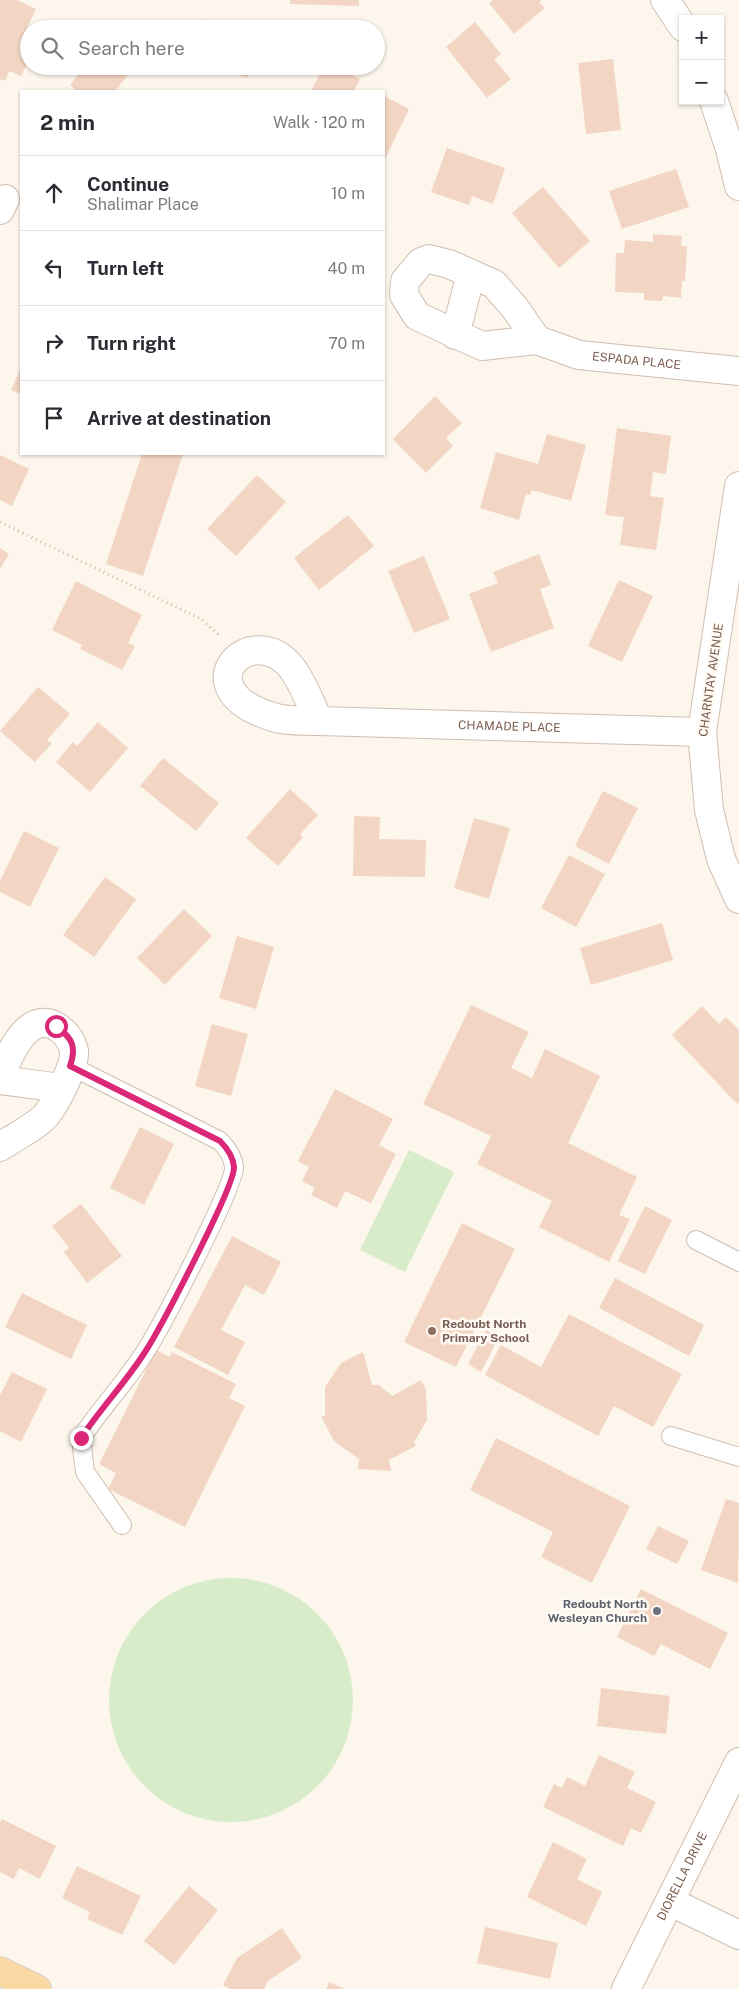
<!DOCTYPE html>
<html lang="en">
<head>
<meta charset="utf-8">
<style>
  :root { --surface:#fff; --page:#f2f2f3; --text:#2b2b33; --muted:#7c7c81; --line:#e1e1e2 }
  body { margin:0; font-family:"Public Sans",sans-serif; background:var(--page); color:var(--text) }
  .controls { position:absolute; right:15px; top:15px; display:grid; overflow:hidden; border-radius:0px; box-shadow:0 1px 4px #0004 }
  .controls button { width:45px; height:45px; display:grid; place-items:center; padding:0; border:0; border-bottom:1px solid var(--line); background:var(--surface); color:var(--text); font:25px sans-serif }
  .stop { position:absolute; width:15px; height:15px; margin:-11px; border:4px solid #db2777; border-radius:50%; background:#fff }
  .stop.end { background:#db2777; border-color:#fff; box-shadow:0 1px 5px #0008 }
  .list { margin:0; padding:0; list-style:none }
  h2 { display:flex; justify-content:space-between; align-items:center; height:65px; margin:0; padding:0 20px; font-size:21px }
  h2 small { font-size:16px; font-weight:400; color:var(--muted) }
  .list li { display:grid; grid-template-columns:32px 1fr auto; gap:15px; align-items:center; box-sizing:border-box; height:75px; padding:0 20px; border-top:1px solid var(--line) }
  .list b { display:block; font-size:19px; white-space:nowrap }
  .list p { margin:0; font-size:16px; white-space:nowrap; color:var(--muted) }
  .list em { font-size:16px; font-style:normal; color:var(--muted) }
  .icon { flex:none; width:28px; height:28px; fill:none; stroke:currentColor; stroke-width:2; stroke-linecap:round; stroke-linejoin:round }
  .map { position:relative; flex:none; width:739px; height:1989px; overflow:hidden }
  .search { position:absolute; background:var(--surface); box-shadow:0 1px 4px #0004; left:20px; top:20px; width:365px; height:55px; display:flex; align-items:center; gap:12px; box-sizing:border-box; padding:0 18px; border-radius:28px; color:var(--muted); font-size:19px }
  .panel { position:absolute; background:var(--surface); box-shadow:0 1px 4px #0004; left:20px; top:90px; width:365px; height:365px; border-radius:0px }
  .map>svg:first-child { display:block }
</style>
</head>
<body>
<div class="map">
<svg width="739" height="1989" viewBox="0 0 739 1989">
  <rect width="100%" height="100%" fill="#fdf6ec"/>
  <g fill="#d8ecc9">
    <path d="M409 1150 454 1172 405 1272 360 1250Z"/>
    <circle cx="231" cy="1700" r="122"/>
  </g>
  <g fill="#f3d5c3">
    <path d="M0 0H17L36 9 23 36 29 39V60L21 76 9 71 5 81 0 79Z"/>
    <path d="M290 0H359V6L290 4Z"/>
    <path d="M493 0H542L539 2 545 8 514 34 489 3Z"/>
    <path d="M206 19 228 29H202Z"/>
    <path d="M122 22 131 29H117Z"/>
    <path d="M475 22 501 54 494 59 511 79 487 98 446 47Z"/>
    <path d="M613 59 621 130 586 134 578 63Z"/>
    <path d="M86 66H135L115 91H77L70 85Z"/>
    <path d="M222 66H253L247 78Z"/>
    <path d="M324 66H335L360 79 354 91H311Z"/>
    <path d="M384 96 409 109 384 161Z"/>
    <path d="M447 148 505 168 493 204 472 196 469 205 431 192Z"/>
    <path d="M676 169 689 207 622 229 609 191Z"/>
    <path d="M543 187 590 241 559 268 512 213Z"/>
    <path d="M653 234 682 236 681 246H687L685 281H682L681 298 663 296 662 301 644 300V293L615 292 616 253H624L625 240 653 242Z"/>
    <path d="M21 368V394L11 390Z"/>
    <path d="M435 396 462 423 446 438 453 446 426 473 393 439Z"/>
    <path d="M617 428 671 436 666 474 653 472 650 496 664 498 656 550 620 545 624 517 605 515Z"/>
    <path d="M547 434 586 445 571 501 532 490 530 495 526 494 519 520 480 508 496 452 538 464Z"/>
    <path d="M142 454H183L143 576 106 564Z"/>
    <path d="M0 455 29 469 12 506 0 500Z"/>
    <path d="M257 475 286 502 236 556 207 529Z"/>
    <path d="M348 515 374 546 319 590 294 558Z"/>
    <path d="M0 548 9 554 0 569Z"/>
    <path d="M539 554 551 585 540 589 554 628 491 652 469 594 498 583 493 572Z"/>
    <path d="M424 556 450 619 414 633 388 571Z"/>
    <path d="M619 580 653 596 622 662 588 646Z"/>
    <path d="M76 581 142 615 128 643 135 646 122 670 80 649 82 645 52 630Z"/>
    <path d="M38 687 70 714 47 740 52 743 35 762 0 731Z"/>
    <path d="M98 722 128 748 90 792 56 762 73 742 77 746Z"/>
    <path d="M163 758 219 803 196 831 140 786Z"/>
    <path d="M290 789 318 815 300 834 303 837 278 866 246 838Z"/>
    <path d="M603 791 638 808 609 864 575 846Z"/>
    <path d="M354 816 380 817 379 839 426 840 425 877 353 876Z"/>
    <path d="M474 818 510 828 489 899 454 888Z"/>
    <path d="M24 831 59 848 30 907 0 892V881Z"/>
    <path d="M569 855 605 874 576 927 541 908Z"/>
    <path d="M105 877 136 899 94 957 63 935Z"/>
    <path d="M184 909 212 936 165 985 137 958Z"/>
    <path d="M662 923 673 960 591 985 580 948Z"/>
    <path d="M237 936 274 947 256 1009 219 998Z"/>
    <path d="M471 1005 529 1032 511 1068 532 1078 545 1049 600 1076 568 1143 637 1177 619 1215 630 1219 609 1262 539 1227 552 1201 477 1164 491 1136 423 1104Z"/>
    <path d="M702 1006 719 1024 726 1017 739 1030V1102L737 1104 672 1035Z"/>
    <path d="M212 1024 248 1034 231 1096 195 1086Z"/>
    <path d="M335 1089 393 1119 379 1145 396 1154 371 1203 345 1191 337 1208 311 1195 315 1188 302 1181 309 1167 298 1161Z"/>
    <path d="M140 1127 174 1144 144 1205 110 1188Z"/>
    <path d="M81 1204 122 1256 87 1283 64 1252 69 1248 52 1226Z"/>
    <path d="M645 1206 672 1220 645 1274 618 1261Z"/>
    <path d="M462 1223 515 1249 456 1367 404 1342Z"/>
    <path d="M232 1236 281 1262 264 1295 245 1285 221 1330 245 1342 228 1375 174 1347Z"/>
    <path d="M615 1278 704 1325 689 1356 599 1308Z"/>
    <path d="M22 1293 87 1325 71 1359 5 1327Z"/>
    <path d="M569 1314 682 1374 653 1427 614 1406 598 1436 485 1375 501 1345 541 1367Z"/>
    <path d="M486 1330 499 1337 481 1372 468 1364Z"/>
    <path d="M156 1350 170 1357 172 1352 236 1384 229 1398 245 1406 185 1527 108 1489 116 1473 99 1464Z"/>
    <path d="M363 1352 372 1385H379L392 1396 421 1380 426 1390 427 1420 414 1442 416 1446 389 1460 391 1471 358 1469 359 1459 334 1441 321 1416H325V1387L341 1363Z"/>
    <path d="M12 1372 47 1389 21 1442 0 1431V1395Z"/>
    <path d="M496 1438 630 1506 592 1583 541 1557 553 1532 470 1490Z"/>
    <path d="M726 1499 739 1503 738 1583 701 1570Z"/>
    <path d="M658 1526 689 1541 677 1564 646 1549Z"/>
    <path d="M641 1589 728 1633 710 1669 661 1644 654 1656 617 1637Z"/>
    <path d="M601 1688 670 1696 666 1734 597 1726Z"/>
    <path d="M599 1755 635 1772 627 1788 656 1802 641 1833 631 1828 623 1846 543 1807 554 1784 562 1788 567 1777 585 1786Z"/>
    <path d="M2 1819 56 1846 40 1879 19 1868 14 1879 0 1872V1823Z"/>
    <path d="M553 1842 587 1859 577 1879 602 1892 586 1926 527 1897Z"/>
    <path d="M77 1866 141 1896 122 1935 87 1919 90 1912 62 1898Z"/>
    <path d="M189 1886 218 1910 174 1965 144 1941Z"/>
    <path d="M485 1927 558 1943 550 1979 477 1963Z"/>
    <path d="M282 1928 302 1958 268 1981 264 1989H230L223 1985 237 1958Z"/>
    <path d="M329 1982 345 1989H326Z"/>
  </g>
  <g fill="none" stroke-linecap="round" stroke-linejoin="round">
    <g stroke="#d1beb0" stroke-width="20">
      <g id="service">
        <path d="M71 1066 220 1141C227 1148 233 1156 234 1167 235 1186 160 1329 145 1352 126 1382 101 1408 81 1438L85 1472 122 1525"/>
        <path d="M696 1240 739 1262"/>
        <path d="M671 1436 739 1457"/>
      </g>
    </g>
    <g stroke="#d1beb0" stroke-width="30">
      <g id="minor">
        <path d="M665 0 683 27"/>
        <path d="M714 101 730 149 739 186"/>
        <path d="M0 210 5 199"/>
        <path d="M455 335 471 274"/>
        <path id="s1" d="M537 340 515 308 494 284 449 264 429 259 421 262 405 281 404 295 417 316 482 346 537 340 579 355 739 371"/>
        <path d="M739 486 702 732 709 810 721 859 739 899"/>
        <path id="s2" d="M319 721C310 703 303 682 291 667 251 618 181 689 273 717 287 722 304 720 319 721L702 732"/>
        <path d="M0 1078C8 1056 29 1005 60 1029 68 1035 72 1041 74 1051 76 1064 56 1103 47 1114 39 1125 13 1138 0 1147"/>
        <path d="M0 1080 61 1088"/>
        <path d="M671 1902 739 1935"/>
      </g>
    </g>
    <g stroke="#d1beb0" stroke-width="30">
      <g id="tertiary">
        <path id="s3" d="M626 1989 739 1762"/>
      </g>
    </g>
    <g stroke="#dad1cd" stroke-width="30">
      <path id="primary" d="M0 1971 37 1989"/>
    </g>
    <path stroke="#d9b8a5" stroke-width="3" stroke-dasharray="1 4" stroke-linecap="butt" d="M0 522 201 619 219 635"/>
    <use href="#service" stroke="#fff" stroke-width="18"/>
    <use href="#minor" stroke="#fff" stroke-width="28"/>
    <use href="#tertiary" stroke="#fff" stroke-width="28"/>
    <use href="#primary" stroke="#fbd9a5" stroke-width="28"/>
  </g>
  <g fill="none" stroke-linecap="round" stroke-linejoin="round">
    <path stroke="#db2777" stroke-width="6" d="M56 1026C72 1038 77 1046 70 1066L220 1141C227 1148 233 1156 234 1167 235 1186 160 1329 145 1352 126 1382 101 1408 81 1438"/>
  </g>
  <circle fill="#8d6e63" stroke="#fffaf3" stroke-width="2" cx="432" cy="1331" r="5"/>
  <circle fill="#6b7280" stroke="#fffaf3" stroke-width="2" cx="657" cy="1611" r="5"/>
  <g text-anchor="middle" dominant-baseline="central" stroke-width="5" stroke-linejoin="round" paint-order="stroke">
    <g font-size="12" fill="#7a5c4d" stroke="#fffaf3">
      <text stroke="none"><textPath href="#s1" startOffset="442">ESPADA PLACE</textPath></text>
      <text transform="translate(711 680) rotate(-82)">CHARNTAY AVENUE</text>
      <text stroke="none"><textPath href="#s2" startOffset="445">CHAMADE PLACE</textPath></text>
      <text stroke="none"><textPath href="#s3" startOffset="126">DIORELLA DRIVE</textPath></text>
    </g>
    <g font-size="12" font-weight="bold" fill="#785e54" stroke="#fffaf3" text-anchor="start">
      <text x="442" y="1324">Redoubt North<tspan x="442" dy="14">Primary School</tspan></text>
    </g>
    <g font-size="12" font-weight="bold" fill="#5b616d" stroke="#fffaf3" text-anchor="end">
      <text x="647" y="1604">Redoubt North<tspan x="647" dy="14">Wesleyan Church</tspan></text>
    </g>
  </g>
</svg>
<div class="controls">
<button>+</button>
<button>−</button>
</div>
<div class="stop" style="left:56px;top:1026px"></div>
<div class="stop end" style="left:81px;top:1438px"></div>
<div class="search"><svg class="icon" aria-label="search" viewBox="0 0 24 24"><circle cx="10" cy="10" r="6"/><path d="M15 15l6 6"/></svg>Search here</div>
<section class="panel">
<h2>2 min<small>Walk · 120 m</small></h2>
<ul class="list">
<li><svg class="icon" aria-label="ahead" viewBox="0 0 24 24"><path d="M12 20V5M6 11l6-6 6 6"/></svg><div><b>Continue</b><p>Shalimar Place</p></div><em>10 m</em></li>
<li><svg class="icon" aria-label="left" viewBox="0 0 24 24"><path d="M17 20v-9H6M10 6l-5 5 5 5"/></svg><div><b>Turn left</b></div><em>40 m</em></li>
<li><svg class="icon" aria-label="right" viewBox="0 0 24 24"><path d="M7 20v-9h11M14 6l5 5-5 5"/></svg><div><b>Turn right</b></div><em>70 m</em></li>
<li><svg class="icon" aria-label="arrive" viewBox="0 0 24 24"><path d="M6 21V4h12l-3 4 3 4H6"/></svg><div><b>Arrive at destination</b></div></li>
</ul>
</section>
</div>
</body>
</html>
